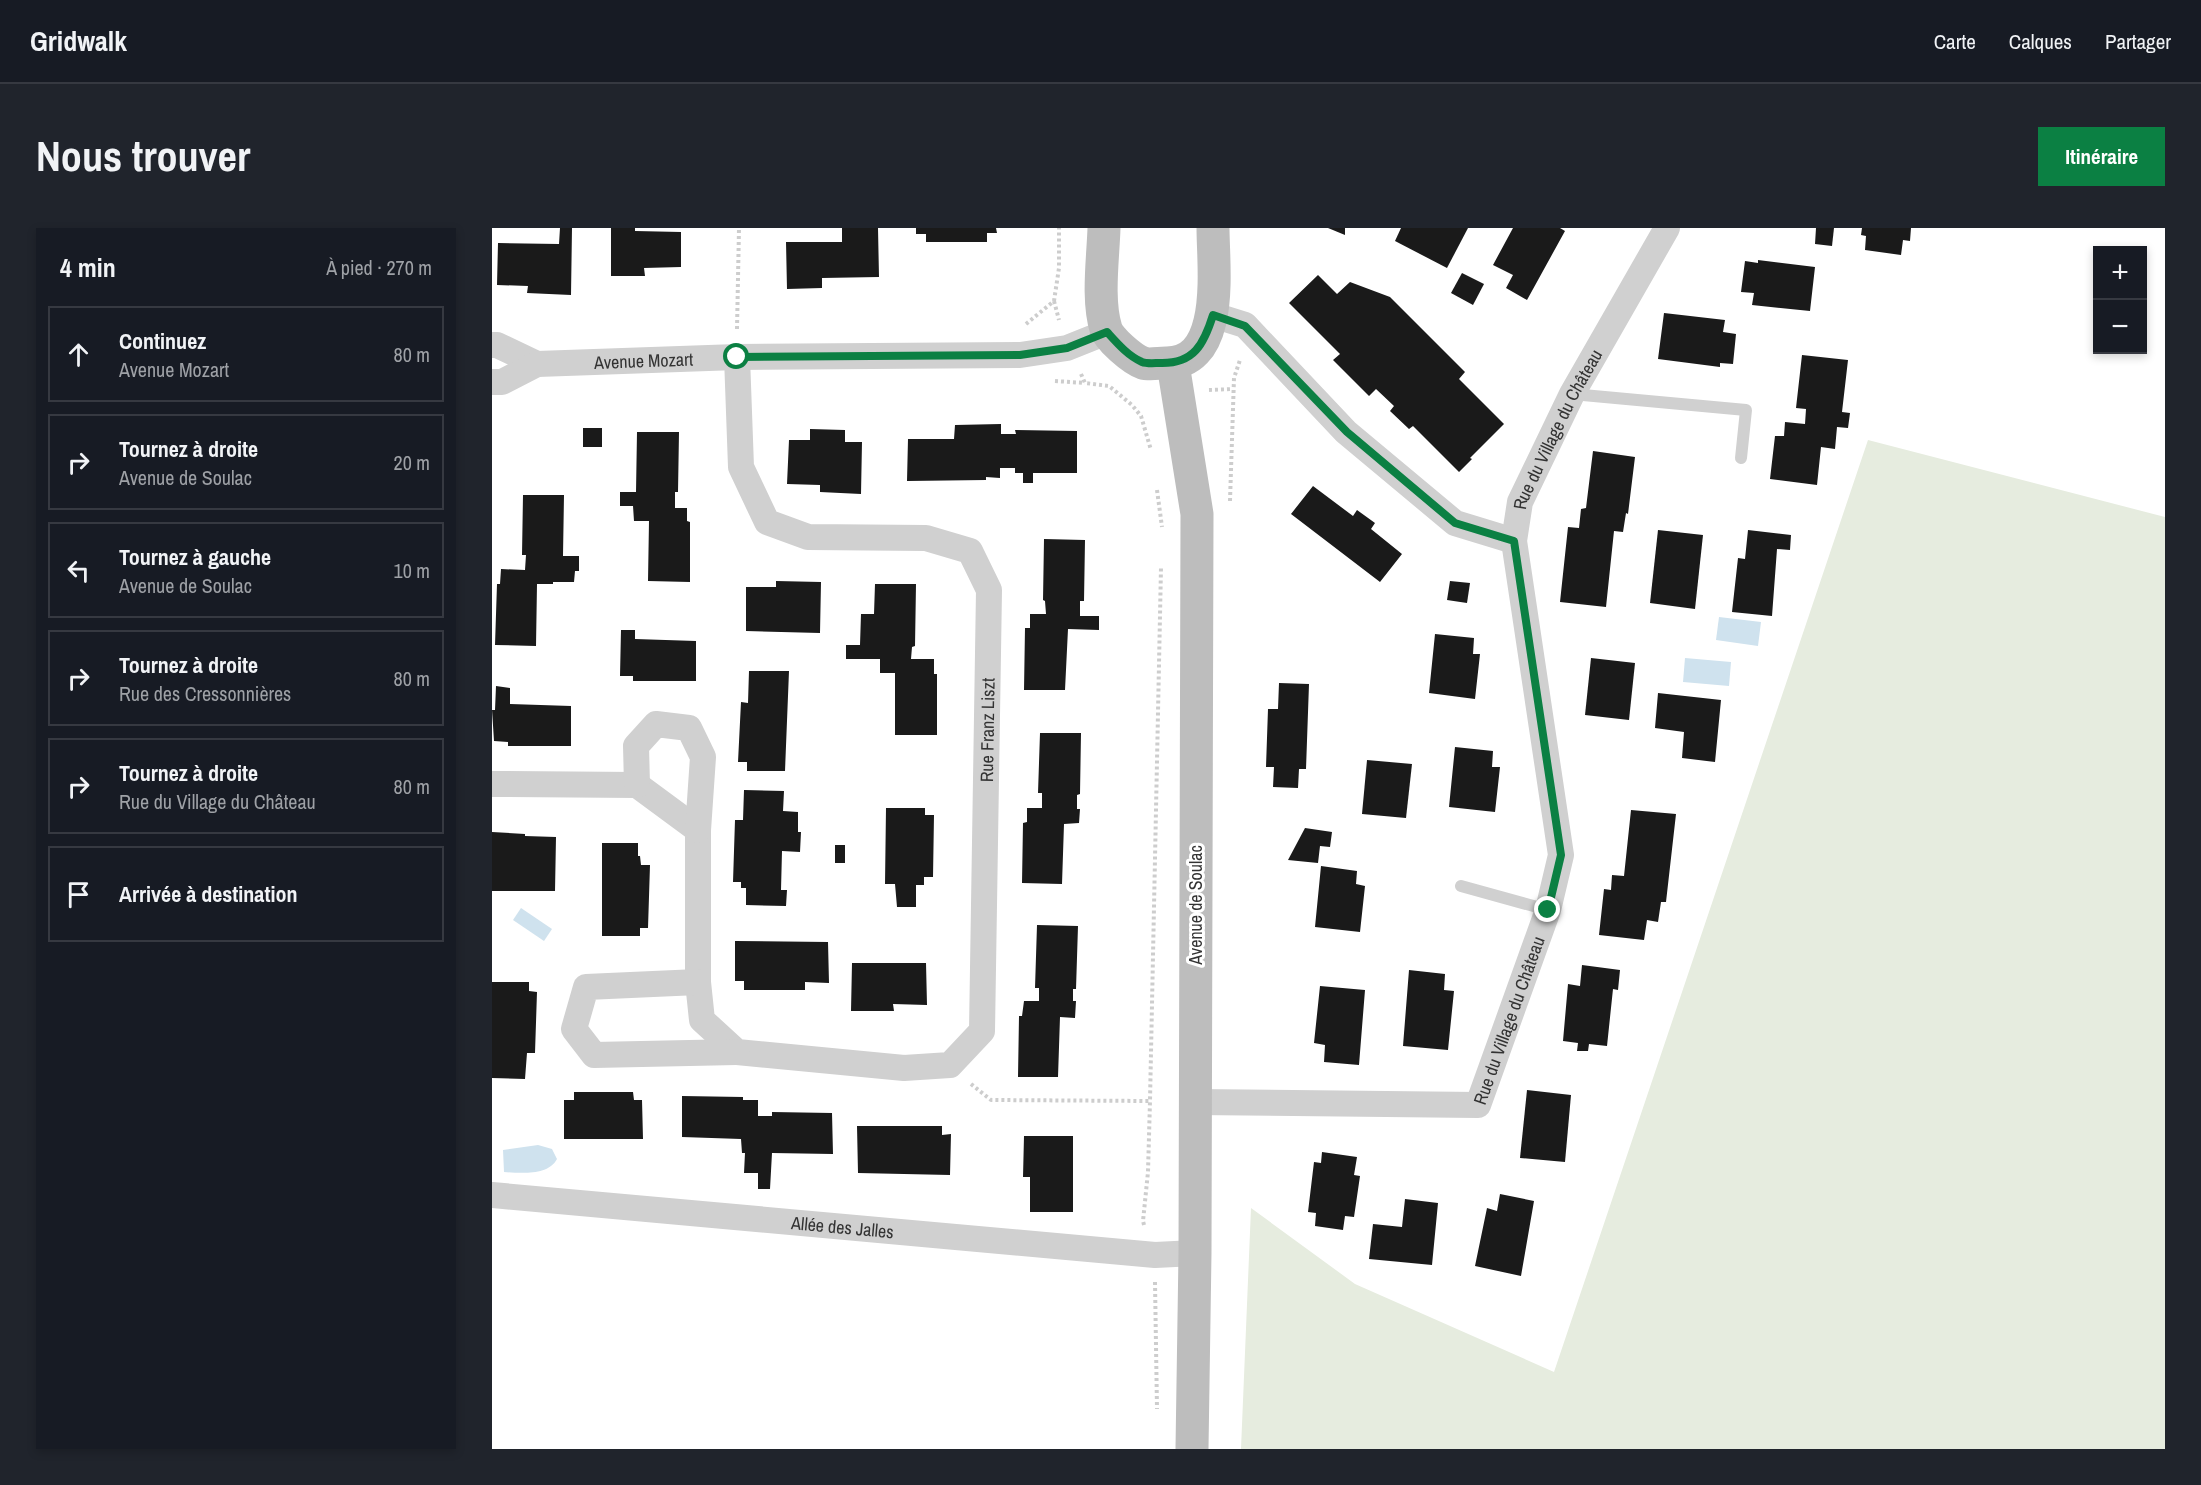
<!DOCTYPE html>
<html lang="fr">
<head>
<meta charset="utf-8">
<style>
  :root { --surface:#171b24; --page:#20242c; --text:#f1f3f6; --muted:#9ea1a6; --line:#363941; --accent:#0b8043 }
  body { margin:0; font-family:"Archivo Narrow",sans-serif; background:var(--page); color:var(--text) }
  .controls { position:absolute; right:18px; top:18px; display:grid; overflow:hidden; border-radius:0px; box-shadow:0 3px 9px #0003 }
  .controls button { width:54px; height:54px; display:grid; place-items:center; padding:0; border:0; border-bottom:2px solid var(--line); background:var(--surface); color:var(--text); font:30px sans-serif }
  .stop { position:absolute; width:18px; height:18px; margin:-14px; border:4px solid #0b8043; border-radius:50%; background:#fff }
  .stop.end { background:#0b8043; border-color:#fff; box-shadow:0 2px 6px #0008 }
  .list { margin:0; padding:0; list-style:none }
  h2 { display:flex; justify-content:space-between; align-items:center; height:78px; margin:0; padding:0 24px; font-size:26px }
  h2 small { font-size:20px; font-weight:400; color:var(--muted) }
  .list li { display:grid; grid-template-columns:39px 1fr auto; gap:18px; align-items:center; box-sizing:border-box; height:96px; margin:0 12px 12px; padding:0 12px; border:2px solid var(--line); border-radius:0px }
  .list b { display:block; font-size:22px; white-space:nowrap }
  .list p { margin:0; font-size:20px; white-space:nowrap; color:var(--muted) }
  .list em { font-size:20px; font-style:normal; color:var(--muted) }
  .icon { flex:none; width:33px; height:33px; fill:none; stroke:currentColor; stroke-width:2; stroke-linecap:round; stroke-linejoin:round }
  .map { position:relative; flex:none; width:1673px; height:1221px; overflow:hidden; border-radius:0px }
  header { display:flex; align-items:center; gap:36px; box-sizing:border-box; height:84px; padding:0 30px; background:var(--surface); border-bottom:2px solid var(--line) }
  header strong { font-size:28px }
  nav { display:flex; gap:33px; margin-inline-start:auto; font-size:21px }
  .intro { display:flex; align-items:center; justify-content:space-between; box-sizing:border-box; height:144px; padding:0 36px }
  h1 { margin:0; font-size:42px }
  .button { padding:15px 27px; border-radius:0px; background:var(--accent); color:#fff; font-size:21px; font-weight:700 }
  main { display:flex; gap:36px; padding:0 36px }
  aside { flex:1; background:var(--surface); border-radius:0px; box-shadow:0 3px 9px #0003 }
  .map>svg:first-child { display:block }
</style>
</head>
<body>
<header>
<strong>Gridwalk</strong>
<nav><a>Carte</a><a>Calques</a><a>Partager</a></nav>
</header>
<div class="intro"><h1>Nous trouver</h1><a class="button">Itinéraire</a></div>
<main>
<aside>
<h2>4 min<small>À pied · 270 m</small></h2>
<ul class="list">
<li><svg class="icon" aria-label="ahead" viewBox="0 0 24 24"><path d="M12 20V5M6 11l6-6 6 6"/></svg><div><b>Continuez</b><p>Avenue Mozart</p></div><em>80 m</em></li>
<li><svg class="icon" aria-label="right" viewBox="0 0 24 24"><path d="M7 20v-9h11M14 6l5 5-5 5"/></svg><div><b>Tournez à droite</b><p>Avenue de Soulac</p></div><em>20 m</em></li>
<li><svg class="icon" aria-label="left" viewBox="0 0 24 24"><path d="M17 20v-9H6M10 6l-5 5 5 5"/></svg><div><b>Tournez à gauche</b><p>Avenue de Soulac</p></div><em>10 m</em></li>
<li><svg class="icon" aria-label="right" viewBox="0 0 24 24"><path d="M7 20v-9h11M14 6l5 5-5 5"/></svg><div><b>Tournez à droite</b><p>Rue des Cressonnières</p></div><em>80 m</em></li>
<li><svg class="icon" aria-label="right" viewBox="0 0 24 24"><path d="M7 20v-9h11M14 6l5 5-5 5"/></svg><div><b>Tournez à droite</b><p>Rue du Village du Château</p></div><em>80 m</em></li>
<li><svg class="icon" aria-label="arrive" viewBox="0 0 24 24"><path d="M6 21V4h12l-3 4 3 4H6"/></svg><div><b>Arrivée à destination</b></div></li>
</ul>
</aside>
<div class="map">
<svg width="1673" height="1221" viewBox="0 0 1673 1221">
  <rect width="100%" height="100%" fill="#fff"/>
  <path fill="#e6ecdf" d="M1376 212 1673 289V1221H749L759 980 863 1056 1062 1144Z"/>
  <g fill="#cfe2ee">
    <path d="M1227 389 1269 394 1266 418 1224 412Z"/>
    <path d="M1193 430 1239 434 1237 458 1191 454Z"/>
    <path d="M29 680 60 701 52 713 21 692Z"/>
    <path d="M46 917 60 921 65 931C56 948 29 945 12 944L11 922Z"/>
  </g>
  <g fill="#1a1a1a">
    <path d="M68 0H80L79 67 35 65 36 58 5 57 6 15 67 16Z"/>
    <path d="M119 0H143V3L189 4V39L152 40 153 48H119Z"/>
    <path d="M350 0H386L387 49 330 50V60L295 61 294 14H350Z"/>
    <path d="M424 0H504L505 5H495V14H434V6H424Z"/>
    <path d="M836 0H853V7Z"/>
    <path d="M909 0H976L955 40 903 13Z"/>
    <path d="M1021 0H1068L1073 3 1035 72 1014 60 1021 47 1001 37Z"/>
    <path d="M1324 0H1342L1340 18 1323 16Z"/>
    <path d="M1370 0H1419L1418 13 1411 12 1409 27 1373 22 1374 8 1369 7Z"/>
    <path d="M1266 32 1323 39 1318 83 1260 77 1262 65 1249 64 1253 33 1266 35Z"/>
    <path d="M970 45 992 56 981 77 959 65Z"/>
    <path d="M826 47 845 66 858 54 898 69 973 144 967 151 1012 196 978 230 980 231 967 244 921 198 917 201 898 183 902 178 884 161 877 168 841 132 848 126 797 75Z"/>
    <path d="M1172 85 1233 92 1231 104 1244 106 1241 136 1228 135V139L1166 131Z"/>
    <path d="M1310 127 1356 132 1350 184 1358 185 1356 200 1345 199 1343 221 1329 219 1325 257 1278 251 1283 208H1292L1293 194 1313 196 1314 181 1304 180Z"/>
    <path d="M509 196V206H524L523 202 585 203V245H541V255H531V245H523V240H508V250L494 249V252L415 253 416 211H462L463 197Z"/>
    <rect x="91" y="200" width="19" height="19"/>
    <path d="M318 201 353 202V214H370L369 266 328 264V257L295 256 297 212H318Z"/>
    <path d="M145 204H187L186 264H183V280H195V293L198 294V354L156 353 157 293H142L141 278H128V264H144Z"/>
    <path d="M1101 223 1143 229 1136 286 1134 285 1131 304 1122 303 1114 379 1068 374 1076 299 1087 300 1089 281 1094 280Z"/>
    <path d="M821 258 861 288 865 282 883 295 879 301 910 326 888 354 799 286Z"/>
    <path d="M31 267H72L71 328H87V343H83L82 354H61V356H45L44 418 3 417 5 356H8L9 341 33 342 34 327H30Z"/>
    <path d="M1166 302 1211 307 1203 381 1158 375Z"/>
    <path d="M1256 302 1299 307 1298 322 1285 321 1280 388 1240 384 1246 330 1253 331Z"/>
    <path d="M552 311 593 312 592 373H588V388H607V402L576 401 573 462H532L533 400H538V386H554L553 373 551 372Z"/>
    <path d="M284 353 329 354 328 405 254 403V359H284Z"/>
    <path d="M958 353 978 355 975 375 955 372Z"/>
    <path d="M383 356H424L423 418 420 419 419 431H442V446H445V507H403V445H388V431H354V417H368L369 386H382Z"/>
    <path d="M129 402H143V411L204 413V453H141V448H128Z"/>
    <path d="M943 406 982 410 981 426H988L983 471 937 465Z"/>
    <path d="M1099 430 1143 435 1137 492 1093 487Z"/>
    <path d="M257 443H297L293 543H255V534H246L249 474 256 475Z"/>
    <path d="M787 455 817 456 814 541H807L806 560 781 559 782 539H774L776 481H786Z"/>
    <path d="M4 458 18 460V476L79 478V518H16V514L2 513 0 482H3Z"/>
    <path d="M1166 465 1229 472 1223 534 1190 530 1192 504 1163 500Z"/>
    <path d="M548 505H589L588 566 585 567V581H588L587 595 572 596 570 656 530 655 531 595 535 594V580H550V565H546Z"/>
    <path d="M963 519 1001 523 1000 539H1008L1003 584 957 579Z"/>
    <path d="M875 532 920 536 914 590 870 586Z"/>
    <path d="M252 562 292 563 291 583 306 584V604H309L308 624 290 623 289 662H295L294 678 254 677V660H249V654H241L243 592H251Z"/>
    <path d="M394 580H433V587H442L441 649H432V657H424V679H405L403 656H393Z"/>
    <path d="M1139 582 1184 586 1174 674H1169L1166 694 1155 692 1152 712 1107 707 1112 661 1119 662 1120 647 1132 648Z"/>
    <path d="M813 600 840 604 838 619 828 618 826 635 796 632Z"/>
    <path d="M0 604 33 606V608L64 609 63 663H0Z"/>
    <path d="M110 615H146V628H148L149 637H158L156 700H148V708H110Z"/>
    <rect x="343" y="617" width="10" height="18"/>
    <path d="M829 638 865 643 864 656 873 658 868 704 823 699Z"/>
    <path d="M545 697 586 698 584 761H581V773H584L583 790 568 789 566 849H526L527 788H530L532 773H547V760H543Z"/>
    <path d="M243 713 336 714 337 755 313 754V762H252V753H243Z"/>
    <path d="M360 735H434L435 777 401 776 402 783H359Z"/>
    <path d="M1090 737 1128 742 1126 762 1121 761 1115 818 1097 816 1096 823H1085L1086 815 1071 813 1076 756 1088 758Z"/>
    <path d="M917 742 953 746 952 762 962 763 956 822 911 818Z"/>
    <path d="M0 754H37V763L45 764 43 825H35L33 851 0 850Z"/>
    <path d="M828 758 873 762 867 837 832 834 833 817 822 815Z"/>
    <path d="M1035 862 1079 867 1073 934 1028 930Z"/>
    <path d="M82 864H141L142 872H150L151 911H72V872H82Z"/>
    <path d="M190 868 251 869V872H266V888H280V884L340 885 341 926 280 925 278 961H266V945H252L253 925H250L249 911 190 909Z"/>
    <path d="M365 898H450V907L459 906 458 947 366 945Z"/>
    <path d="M532 908H581V984H538V949H531Z"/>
    <path d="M830 924 865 929 862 947 868 948 862 989 853 988 851 1002 823 998 824 985 816 984 822 934 829 935Z"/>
    <path d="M1008 966 1042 973 1029 1048 983 1038 995 980 1005 983Z"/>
    <path d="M913 971 946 975 940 1037 877 1031 881 996 910 999Z"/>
  </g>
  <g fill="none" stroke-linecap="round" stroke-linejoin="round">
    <g stroke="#cdcdcd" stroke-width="4" stroke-dasharray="3 3" stroke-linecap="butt">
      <path d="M562 73 567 92"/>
      <path d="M534 96 562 73 567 40V0"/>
      <path d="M245 101 247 0"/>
      <path d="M589 146 593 155 617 158 640 177 649 188 659 222"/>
      <path d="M563 153 593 155"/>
      <path d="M717 162 741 161"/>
      <path d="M665 262 670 299"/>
      <path d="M738 273 742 150 748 132"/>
      <path d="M479 856 499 872 658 873"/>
      <path d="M652 997 651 993 656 944 658 873 669 339"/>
      <path d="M663 1054 665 1181"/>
    </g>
    <g stroke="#d0d0d0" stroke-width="12">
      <path d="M1080 166 1254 182 1249 230"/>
      <path d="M969 658 1056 682"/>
    </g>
    <g stroke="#d0d0d0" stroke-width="26">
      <path d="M721 87 753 97 854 204 963 295 1022 313"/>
      <path d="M0 117H5L45 136"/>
      <path id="s1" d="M0 154H10L45 136 245 129 528 127 575 120 615 104"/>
      <path id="s2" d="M0 556 145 557 206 602V754L210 792 245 824 412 840 458 837 490 803 497 362 478 323 434 310 316 309 275 294 249 239 245 129"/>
      <path d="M145 557 144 518 164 496 197 500 211 529 206 602"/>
      <path d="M206 754 94 759 82 801 102 827 245 824"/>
      <path id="s3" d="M702 874 986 877 1056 682 1069 627 1022 313 1028 274 1080 166 1175 0"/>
      <path id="s4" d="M0 967 663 1027 703 1025"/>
    </g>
    <g stroke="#bdbdbd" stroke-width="33">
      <path d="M612 0C611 31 605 72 614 101 617 111 640 131 651 135 657 137 667 135 674 135 734 136 721 39 721 0"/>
      <path d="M681 136 705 286 703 1025 700 1221"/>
    </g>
  </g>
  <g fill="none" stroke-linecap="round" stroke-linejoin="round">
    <path stroke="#0b8043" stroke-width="8" d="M245 129 528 127 575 120 615 104C625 115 636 128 650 134 655 136 663 135 668 135 702 136 712 116 721 87L753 98 855 204 963 295 1022 313 1069 627 1056 682"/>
  </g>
  <g text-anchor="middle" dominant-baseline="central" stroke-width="6" stroke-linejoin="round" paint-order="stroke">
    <g font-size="18" fill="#333" stroke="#fff">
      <text stroke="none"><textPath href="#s1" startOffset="156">Avenue Mozart</textPath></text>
      <text stroke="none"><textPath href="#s3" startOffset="986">Rue du Village du Château</textPath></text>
      <text stroke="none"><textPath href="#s2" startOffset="1020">Rue Franz Liszt</textPath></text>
      <text transform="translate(703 677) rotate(-90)">Avenue de Soulac</text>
      <text stroke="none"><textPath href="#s3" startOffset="374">Rue du Village du Château</textPath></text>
      <text stroke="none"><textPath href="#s4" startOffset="352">Allée des Jalles</textPath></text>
    </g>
  </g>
</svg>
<div class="controls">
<button>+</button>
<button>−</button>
</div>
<div class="stop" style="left:245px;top:129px"></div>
<div class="stop end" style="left:1056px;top:682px"></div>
</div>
</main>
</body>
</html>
